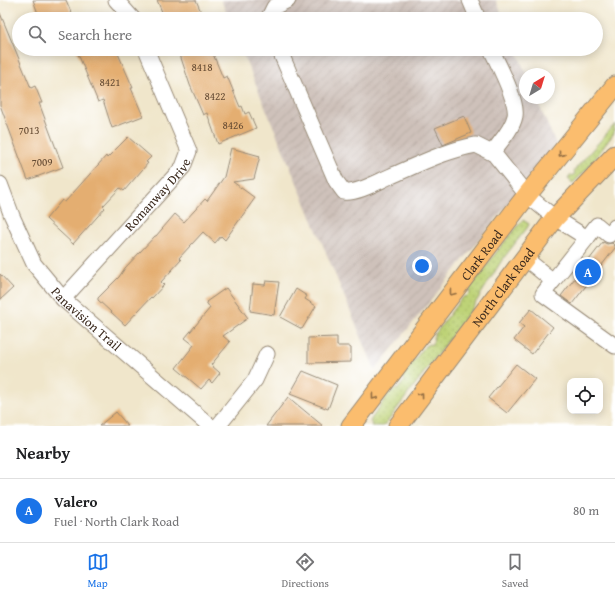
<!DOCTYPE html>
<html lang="en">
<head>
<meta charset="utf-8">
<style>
  :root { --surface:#fff; --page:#f2f2f2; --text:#202124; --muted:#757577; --line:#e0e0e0; --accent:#1a73e8 }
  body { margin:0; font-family:"Gentium Book Plus",serif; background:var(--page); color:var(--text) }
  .controls { position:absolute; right:12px; bottom:12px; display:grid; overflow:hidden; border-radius:8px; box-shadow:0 2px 10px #0003 }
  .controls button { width:36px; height:36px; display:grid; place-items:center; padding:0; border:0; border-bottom:1px solid var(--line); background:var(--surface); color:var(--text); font:20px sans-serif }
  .compass { position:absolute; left:519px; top:68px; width:36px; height:36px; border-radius:50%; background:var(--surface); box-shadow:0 2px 10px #0003; rotate:38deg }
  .you { position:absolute; left:422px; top:266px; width:14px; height:14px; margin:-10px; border:3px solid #fff; border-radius:50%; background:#1a73e8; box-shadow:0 0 0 6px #1a73e833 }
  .badge { display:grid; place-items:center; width:26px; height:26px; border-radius:50%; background:var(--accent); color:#fff; font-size:13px; font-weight:700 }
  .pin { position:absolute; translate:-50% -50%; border:2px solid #fff; box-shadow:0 1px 4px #0006 }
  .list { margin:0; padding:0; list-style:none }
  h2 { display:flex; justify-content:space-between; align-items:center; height:52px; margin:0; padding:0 16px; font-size:17px }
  h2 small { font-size:13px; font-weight:400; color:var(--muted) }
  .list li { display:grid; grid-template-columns:26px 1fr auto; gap:12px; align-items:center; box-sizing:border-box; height:64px; padding:0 16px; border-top:1px solid var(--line) }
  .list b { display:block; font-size:15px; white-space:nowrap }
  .list p { margin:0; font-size:13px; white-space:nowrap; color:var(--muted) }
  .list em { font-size:13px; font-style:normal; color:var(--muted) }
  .icon { flex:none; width:22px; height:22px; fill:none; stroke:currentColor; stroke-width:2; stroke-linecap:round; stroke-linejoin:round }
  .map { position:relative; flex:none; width:615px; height:426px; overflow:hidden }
  .search { position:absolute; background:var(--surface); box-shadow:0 2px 10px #0003; left:12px; right:12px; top:12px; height:44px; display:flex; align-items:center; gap:10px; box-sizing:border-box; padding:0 14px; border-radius:22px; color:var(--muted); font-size:15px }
  .sheet { height:116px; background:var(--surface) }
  nav { display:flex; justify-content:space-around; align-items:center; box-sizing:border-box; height:56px; border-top:1px solid var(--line); background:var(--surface); font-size:11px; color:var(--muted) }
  nav a { display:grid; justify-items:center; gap:2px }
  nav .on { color:var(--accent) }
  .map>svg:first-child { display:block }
</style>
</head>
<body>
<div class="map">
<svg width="615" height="426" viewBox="0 0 615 426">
  <defs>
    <pattern id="industrial-furrows" width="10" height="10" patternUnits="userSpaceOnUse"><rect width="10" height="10" fill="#cec1ba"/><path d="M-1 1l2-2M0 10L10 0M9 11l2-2" fill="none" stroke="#b2a69f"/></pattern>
    <pattern id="grass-dots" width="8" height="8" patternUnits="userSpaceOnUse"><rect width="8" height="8" fill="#bed377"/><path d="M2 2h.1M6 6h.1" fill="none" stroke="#a4b566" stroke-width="1.8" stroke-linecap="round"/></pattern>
  </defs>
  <rect width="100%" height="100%" fill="#fff"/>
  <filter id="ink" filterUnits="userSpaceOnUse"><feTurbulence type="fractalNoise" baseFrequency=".025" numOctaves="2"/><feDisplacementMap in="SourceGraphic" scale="8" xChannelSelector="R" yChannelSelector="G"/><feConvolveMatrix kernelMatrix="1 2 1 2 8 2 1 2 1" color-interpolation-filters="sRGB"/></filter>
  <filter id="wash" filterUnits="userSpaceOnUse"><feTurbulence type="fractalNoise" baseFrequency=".012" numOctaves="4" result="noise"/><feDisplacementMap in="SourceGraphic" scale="16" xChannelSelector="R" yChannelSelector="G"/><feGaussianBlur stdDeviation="0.9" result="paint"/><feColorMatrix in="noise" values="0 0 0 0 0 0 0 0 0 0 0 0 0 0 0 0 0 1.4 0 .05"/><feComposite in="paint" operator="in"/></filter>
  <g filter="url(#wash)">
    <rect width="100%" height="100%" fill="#f0e6cb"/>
    <g fill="url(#industrial-furrows)">
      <path d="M221 0H496L504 19H229Z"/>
      <path d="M241 49H516L526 74H525V98H536L556 144 375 370Z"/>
    </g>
    <g fill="url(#grass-dots)" stroke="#7c7e4a">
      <path d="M615 124 614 133 588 168 573 183 568 179 571 175 573 176 575 173 574 172 577 167Z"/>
      <path d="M523 220 529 224 527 228 502 260 471 310 384 426H371L372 424 370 422 372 418 389 393 395 389 397 390 405 380 403 378 404 374 425 346 429 344 431 345 434 340 433 338 435 334 461 299 465 296 466 297 471 292 469 291 471 286 505 241Z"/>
    </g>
    <g id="blocks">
      <g fill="#e4ae71">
        <path d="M33 0H66L74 19H40Z"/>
        <path d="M157 0H196L201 12 185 19H165Z"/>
        <path d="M0 13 31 88 35 86 42 103H39L63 167 28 180 0 105Z"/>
        <path d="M76 49H116L133 88H131L143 116 112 128 103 100 98 102Z"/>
        <path d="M178 49H211L223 78 227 76 240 107 242 106 245 114 249 112 256 128 218 144 207 113 203 115 190 85Z"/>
        <path d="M464 116 471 133 443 145 435 128Z"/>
        <path d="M128 137 151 157 146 162 148 163 124 191 120 188 103 206 105 208 73 244 46 219 62 200 65 202 106 156 107 158Z"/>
        <path d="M231 148 260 156 254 179 233 182 255 198 225 240 221 236 215 243 203 232 179 258 181 260 161 282 164 285 152 298 151 297 125 325 98 300V298L119 277 125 268 155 236H156L175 214 184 222 205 199 207 201 224 177Z"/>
        <path d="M603 242 607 244 612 243 615 246V248L572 304 561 296Z"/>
        <path d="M0 274 13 288 0 300Z"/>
        <path d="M266 281 279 282 274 315 250 311 253 284 265 285Z"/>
        <path d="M226 288 248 318 223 336 230 342 211 365 220 373 212 383 209 380 201 389 176 368 194 345 185 338 210 308 206 302Z"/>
        <path d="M296 289 307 296 305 299 316 306 302 329 280 317Z"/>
        <path d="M531 309 553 327 532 354 514 340 524 327 519 323Z"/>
        <path d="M337 337V346H348L351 348V362L308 363V338Z"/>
        <path d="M516 364 535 379 507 413 488 398Z"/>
        <path d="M303 371 337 385 328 409 290 394Z"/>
        <path d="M288 397 323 426H266Z"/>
        <path d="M116 412 128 426H99Z"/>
      </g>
    </g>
  </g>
  <g filter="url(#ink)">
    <use href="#blocks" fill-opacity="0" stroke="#968874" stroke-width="1"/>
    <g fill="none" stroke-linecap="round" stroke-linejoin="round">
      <g stroke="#968874" stroke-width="17">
        <g id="minor">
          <path d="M116 0 133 19"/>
          <path d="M470 0 478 19"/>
          <path d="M268 19 274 7 288 0"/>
          <path d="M279 49 336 181 344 192C357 194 379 181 391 176 417 165 447 150 476 145L494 154 527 195 555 218 587 238 597 225 609 235 615 227"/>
          <path d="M491 49C498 64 518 101 515 116 512 130 500 142 492 153"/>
          <path id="s1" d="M0 184 12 216 34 264 63 299 210 426"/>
          <path d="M526 259 553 281 587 238"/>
          <path d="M553 281 543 294 615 346"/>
          <path id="s2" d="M63 299 183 167 189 151 146 49"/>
          <path d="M218 426 255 380 267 354"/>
        </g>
      </g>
      <g stroke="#968874" stroke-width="21">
        <g id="major">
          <path id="s3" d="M351 426 527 195 615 86"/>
          <path id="s4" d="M398 426 555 218 615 155"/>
        </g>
      </g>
      <use href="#minor" stroke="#fff" stroke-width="15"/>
      <use href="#major" stroke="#fbbd6e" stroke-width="19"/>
    </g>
    <defs><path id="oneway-chevron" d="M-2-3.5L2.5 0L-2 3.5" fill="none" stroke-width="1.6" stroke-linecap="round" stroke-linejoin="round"/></defs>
    <g stroke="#916c42">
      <use href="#oneway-chevron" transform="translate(561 154) rotate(129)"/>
      <use href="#oneway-chevron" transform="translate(452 293) rotate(127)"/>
      <use href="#oneway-chevron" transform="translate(421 395) rotate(-53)"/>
      <use href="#oneway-chevron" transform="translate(374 397) rotate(127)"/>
    </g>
  </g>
  <g text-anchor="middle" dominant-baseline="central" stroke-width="4" stroke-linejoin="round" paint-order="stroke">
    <g font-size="11" fill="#654b33">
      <text x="202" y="67">8418</text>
      <text x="110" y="82">8421</text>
      <text x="215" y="96">8422</text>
      <text x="233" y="125">8426</text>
      <text x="29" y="130">7013</text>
      <text x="42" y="162">7009</text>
    </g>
    <g font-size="13" fill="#3b2a1e" stroke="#fff">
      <text stroke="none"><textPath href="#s2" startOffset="141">Romanway Drive</textPath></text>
      <text stroke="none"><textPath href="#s3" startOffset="215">Clark Road</textPath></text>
      <text stroke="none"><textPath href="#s4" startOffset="174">North Clark Road</textPath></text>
      <text stroke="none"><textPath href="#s1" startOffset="163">Panavision Trail</textPath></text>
    </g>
  </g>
</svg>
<div class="controls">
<button><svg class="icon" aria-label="locate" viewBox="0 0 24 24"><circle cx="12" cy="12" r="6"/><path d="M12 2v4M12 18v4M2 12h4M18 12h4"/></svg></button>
</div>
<svg class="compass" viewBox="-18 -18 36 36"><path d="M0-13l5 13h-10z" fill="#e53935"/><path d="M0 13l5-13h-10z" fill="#757577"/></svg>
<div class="you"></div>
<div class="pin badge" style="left:588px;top:272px">A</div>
<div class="search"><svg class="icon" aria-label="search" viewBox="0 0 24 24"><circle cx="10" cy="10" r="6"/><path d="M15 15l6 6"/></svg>Search here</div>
</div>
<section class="sheet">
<h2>Nearby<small></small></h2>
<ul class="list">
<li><span class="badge">A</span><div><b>Valero</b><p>Fuel · North Clark Road</p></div><em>80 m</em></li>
</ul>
</section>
<nav>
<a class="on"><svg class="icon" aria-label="map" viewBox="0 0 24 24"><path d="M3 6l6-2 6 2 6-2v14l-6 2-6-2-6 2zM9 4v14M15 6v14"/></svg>Map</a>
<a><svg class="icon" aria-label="directions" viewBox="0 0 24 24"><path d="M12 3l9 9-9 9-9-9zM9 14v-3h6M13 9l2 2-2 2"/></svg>Directions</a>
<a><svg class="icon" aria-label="saved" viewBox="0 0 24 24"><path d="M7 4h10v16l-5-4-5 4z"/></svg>Saved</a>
</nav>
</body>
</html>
